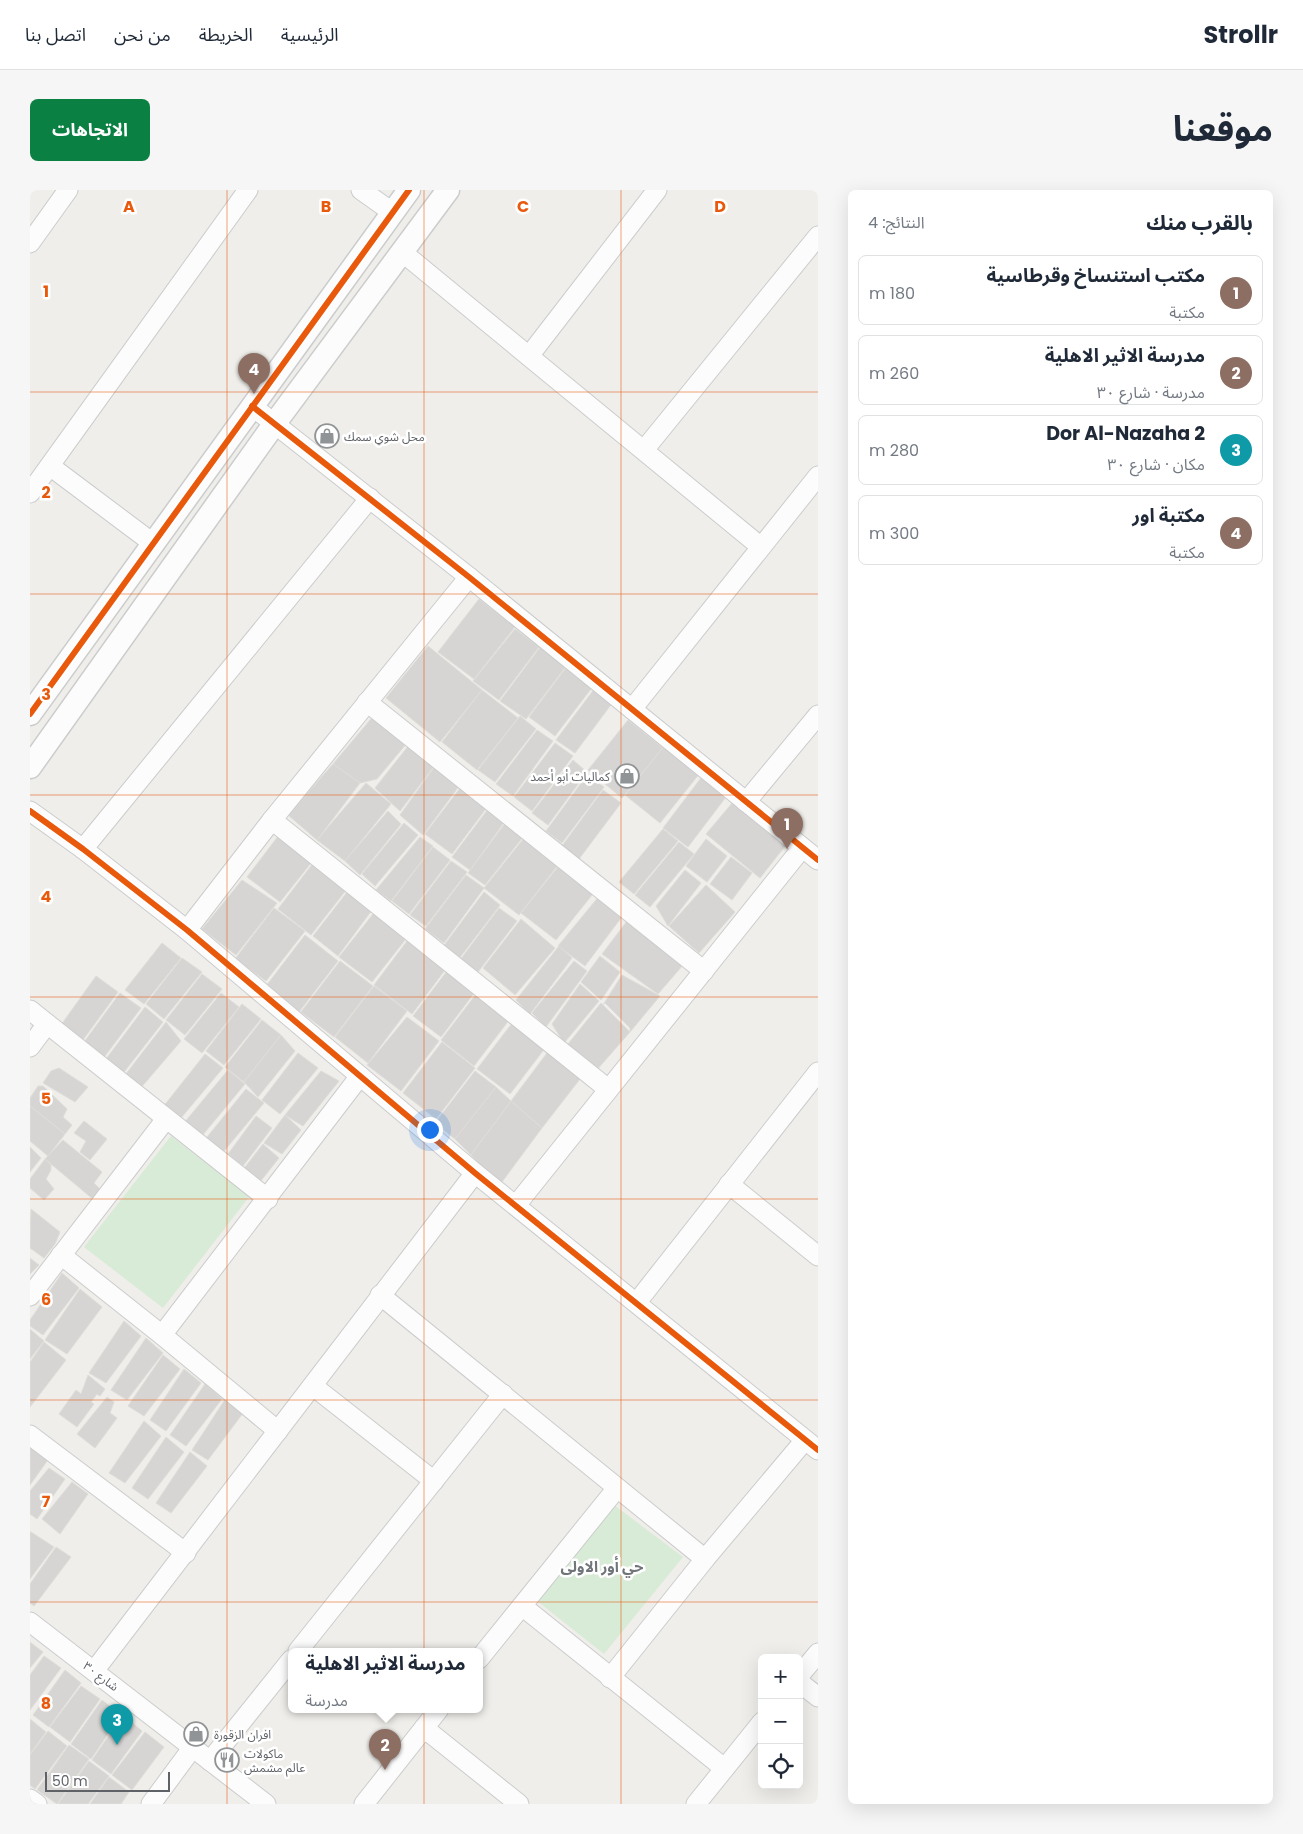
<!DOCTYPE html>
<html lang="ar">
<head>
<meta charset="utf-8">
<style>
  :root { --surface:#fff; --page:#f6f6f7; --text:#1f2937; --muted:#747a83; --line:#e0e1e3; --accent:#0b8043 }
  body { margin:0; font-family:Poppins,"Noto Sans Arabic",sans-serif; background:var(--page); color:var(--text); direction:rtl }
  .controls { position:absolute; right:15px; bottom:15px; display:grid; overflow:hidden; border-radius:8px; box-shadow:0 5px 20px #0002 }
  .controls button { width:45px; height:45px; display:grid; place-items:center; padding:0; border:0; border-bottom:1px solid var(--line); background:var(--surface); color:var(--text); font:25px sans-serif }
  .scale { position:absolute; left:15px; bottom:12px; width:125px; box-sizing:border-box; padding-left:5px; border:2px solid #5f6368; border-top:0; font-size:14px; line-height:18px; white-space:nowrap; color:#5f6368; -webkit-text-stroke:4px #fff; paint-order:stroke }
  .you { position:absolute; left:399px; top:939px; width:18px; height:18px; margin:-12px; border:4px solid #fff; border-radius:50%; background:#1a73e8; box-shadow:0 0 0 8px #1a73e833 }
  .badge { display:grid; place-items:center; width:32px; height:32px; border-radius:50%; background:var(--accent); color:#fff; font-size:16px; font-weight:700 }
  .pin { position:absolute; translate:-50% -41px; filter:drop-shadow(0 1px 2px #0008) }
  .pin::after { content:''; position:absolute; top:26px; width:18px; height:15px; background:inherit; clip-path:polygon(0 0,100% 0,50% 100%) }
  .popup { position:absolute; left:258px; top:1458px; width:195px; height:65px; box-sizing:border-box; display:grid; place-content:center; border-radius:8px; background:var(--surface); filter:drop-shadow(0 1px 4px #0005); font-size:16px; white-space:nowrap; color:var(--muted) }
  .popup b { font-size:19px; color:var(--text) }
  .popup::after { content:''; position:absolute; left:50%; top:100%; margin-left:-10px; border:10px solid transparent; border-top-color:var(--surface) }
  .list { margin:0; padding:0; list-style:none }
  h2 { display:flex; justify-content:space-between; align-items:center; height:65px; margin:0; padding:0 20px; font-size:21px }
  h2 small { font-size:16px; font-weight:400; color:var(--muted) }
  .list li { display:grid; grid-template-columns:32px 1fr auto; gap:15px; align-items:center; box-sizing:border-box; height:70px; margin:0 10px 10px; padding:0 10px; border:1px solid var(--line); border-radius:8px }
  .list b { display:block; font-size:19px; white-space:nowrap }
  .list p { margin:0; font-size:16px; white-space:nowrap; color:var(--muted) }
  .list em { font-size:16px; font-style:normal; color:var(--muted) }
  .icon { flex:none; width:28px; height:28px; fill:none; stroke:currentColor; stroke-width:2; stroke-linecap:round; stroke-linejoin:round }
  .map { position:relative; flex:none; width:788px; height:1614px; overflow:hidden; direction:ltr; border-radius:8px }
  header { display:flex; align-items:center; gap:30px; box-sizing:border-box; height:70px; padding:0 25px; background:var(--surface); border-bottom:1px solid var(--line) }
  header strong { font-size:24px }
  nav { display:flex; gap:28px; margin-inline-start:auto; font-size:18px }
  .intro { display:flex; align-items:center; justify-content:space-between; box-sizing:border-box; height:120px; padding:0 30px }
  h1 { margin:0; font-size:35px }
  .button { padding:12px 22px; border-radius:8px; background:var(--accent); color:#fff; font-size:18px; font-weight:700 }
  main { display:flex; gap:30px; padding:0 30px }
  aside { flex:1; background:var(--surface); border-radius:8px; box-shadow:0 5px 20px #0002 }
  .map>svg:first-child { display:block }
</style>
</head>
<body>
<header>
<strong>Strollr</strong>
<nav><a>الرئيسية</a><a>الخريطة</a><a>من نحن</a><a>اتصل بنا</a></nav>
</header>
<div class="intro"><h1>موقعنا</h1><a class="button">الاتجاهات</a></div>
<main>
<aside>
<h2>بالقرب منك<small>النتائج: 4</small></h2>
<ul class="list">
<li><span class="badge" style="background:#8d6e63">1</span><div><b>مكتب استنساخ وقرطاسية</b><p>مكتبة</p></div><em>180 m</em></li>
<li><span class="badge" style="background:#8d6e63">2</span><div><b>مدرسة الاثير الاهلية</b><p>مدرسة · شارع ٣٠</p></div><em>260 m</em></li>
<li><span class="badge" style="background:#0f9aa8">3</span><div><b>Dor Al-Nazaha 2</b><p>مكان · شارع ٣٠</p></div><em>280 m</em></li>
<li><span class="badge" style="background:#8d6e63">4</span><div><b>مكتبة اور</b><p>مكتبة</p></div><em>300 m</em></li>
</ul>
</aside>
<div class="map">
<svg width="788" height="1614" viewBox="0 0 788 1614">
  <rect width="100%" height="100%" fill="#efeeea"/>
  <g fill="#d8ebd6">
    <path d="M141 946 219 1007 133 1118 54 1057Z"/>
    <path d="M584 1315 653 1367 574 1464 506 1410Z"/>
  </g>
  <g fill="#d6d5d3" stroke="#deddd9">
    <path d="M449 409 485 437 444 489 408 462Z"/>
    <path d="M485 439 509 457 469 510 443 491Z"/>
    <path d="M398 456 452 500 410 552 356 508Z"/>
    <path d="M511 456 537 475 496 529 470 511Z"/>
    <path d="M538 475 564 495 525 546 499 527Z"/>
    <path d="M568 494 586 508 545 563 526 550Z"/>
    <path d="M452 500 488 528 447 580 412 552Z"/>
    <path d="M345 524 377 553 347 589 330 593 303 574Z"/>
    <path d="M490 526 506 539 465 592 448 580Z"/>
    <path d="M598 530 633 558 592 608 558 580Z"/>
    <path d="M507 540 523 551 483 606 466 594Z"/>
    <path d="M525 553 543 566 502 621 484 607Z"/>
    <path d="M379 555 405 575 370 621 345 598Z"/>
    <path d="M635 555 670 583 630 633 595 605Z"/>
    <path d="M543 570 557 582 518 635 502 623Z"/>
    <path d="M407 573 432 592 393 645 370 625Z"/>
    <path d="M303 574 330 593 287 650 258 625Z"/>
    <path d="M674 584 699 603 658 657 633 638Z"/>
    <path d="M557 585 574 597 532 653 516 641Z"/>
    <path d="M336 593 361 614 315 671 287 650Z"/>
    <path d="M434 593 461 612 422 664 395 644Z"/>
    <path d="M573 600 591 613 549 669 532 656Z"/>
    <path d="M703 612 756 655 730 688 676 644Z"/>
    <path d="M461 615 478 627 440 680 422 667Z"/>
    <path d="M358 621 371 634 330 685 315 671Z"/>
    <path d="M479 628 497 642 455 695 438 683Z"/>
    <path d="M374 633 388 645 345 696 332 684Z"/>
    <path d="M633 639 648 651 604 704 589 692Z"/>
    <path d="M252 641 285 668 250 712 217 687Z"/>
    <path d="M390 647 403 656 361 711 346 700Z"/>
    <path d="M494 648 528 675 489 725 454 698Z"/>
    <path d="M676 649 697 666 677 692 656 676Z"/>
    <path d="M649 652 664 664 620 717 605 705Z"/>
    <path d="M403 657 420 670 379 724 362 711Z"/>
    <path d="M701 667 722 683 702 710 680 694Z"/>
    <path d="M287 668 320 695 281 745 248 719Z"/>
    <path d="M421 671 437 682 396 736 380 725Z"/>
    <path d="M531 673 566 700 526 750 491 723Z"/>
    <path d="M655 680 671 693 638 736 626 716Z"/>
    <path d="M436 685 454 698 414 753 395 739Z"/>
    <path d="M212 690 247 713 206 765 172 739Z"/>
    <path d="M676 695 705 722 669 763 639 736Z"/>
    <path d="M321 697 345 716 308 766 283 746Z"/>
    <path d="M454 702 470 715 428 770 412 758Z"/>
    <path d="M570 705 597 720 555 776 528 756Z"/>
    <path d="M244 718 275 741 236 791 205 769Z"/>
    <path d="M469 718 487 731 445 786 427 774Z"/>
    <path d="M347 719 379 745 342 792 309 767Z"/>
    <path d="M491 729 525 758 485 805 453 778Z"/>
    <path d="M597 731 653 775 628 804 572 764Z"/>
    <path d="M275 745 308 771 269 822 236 796Z"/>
    <path d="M380 747 418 776 382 824 344 795Z"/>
    <path d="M132 753 151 768 114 814 95 800Z"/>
    <path d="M529 756 542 768 500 824 486 810Z"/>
    <path d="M570 766 590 782 571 810 551 792Z"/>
    <path d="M152 768 172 782 134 829 116 814Z"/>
    <path d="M310 771 343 796 304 847 271 822Z"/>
    <path d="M544 771 557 781 516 837 502 823Z"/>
    <path d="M420 777 448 798 411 847 383 826Z"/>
    <path d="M172 784 192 799 155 845 136 830Z"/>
    <path d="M592 785 630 806 600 842V838L575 813 573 815Z"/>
    <path d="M66 786 88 802 50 854 31 835Z"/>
    <path d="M550 794 569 811 534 853 522 834Z"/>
    <path d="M344 796 377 821 338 873 305 847Z"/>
    <path d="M450 799 483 825 444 876 411 850Z"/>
    <path d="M90 803 111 818 72 870 54 852Z"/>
    <path d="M191 803 209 817 172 863 154 849Z"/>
    <path d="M571 813 600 842 565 882 538 854Z"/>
    <path d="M212 814 231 829 194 875 176 861Z"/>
    <path d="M115 817 133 832 91 886 73 873Z"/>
    <path d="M377 827 409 851 371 901 337 875Z"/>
    <path d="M486 828 519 853 480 904 447 879Z"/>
    <path d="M232 830 251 845 214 892 195 877Z"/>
    <path d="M136 832 151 851 109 900 92 889Z"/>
    <path d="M251 845 265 861 228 907 214 892Z"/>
    <path d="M412 852 445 878 406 929 373 903Z"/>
    <path d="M520 859 550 889 512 938 481 911Z"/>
    <path d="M268 863 288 878 250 924 232 910Z"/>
    <path d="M175 864 193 878 151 928 133 917Z"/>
    <path d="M29 878 58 897 45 912 13 893 21 881Z"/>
    <path d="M198 880 215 894 171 947 154 933Z"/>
    <path d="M291 881 309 891 273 936 255 925Z"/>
    <path d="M445 881 466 897 425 949 405 933Z"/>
    <path d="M8 896H13L37 919 33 927 42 935 35 944 0 916V908Z"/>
    <path d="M466 897 481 911 441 965 425 949Z"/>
    <path d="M216 899 234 913 190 966 173 952Z"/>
    <path d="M481 911 512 938 469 996 441 965Z"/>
    <path d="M0 916 35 944 18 966 0 951Z"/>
    <path d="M255 925 271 940 252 964 234 953Z"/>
    <path d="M226 926 242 938 213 976 198 964Z"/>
    <path d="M54 931 77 949 60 970 50 962 56 951 44 943Z"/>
    <path d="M33 950 72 982 64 993 71 1000 64 1010 15 969Z"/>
    <path d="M233 954 249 968 230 992 212 981Z"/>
    <path d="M0 957 11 968 0 982Z"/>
    <path d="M15 969 21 975V980L16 989 24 999 14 1010 0 998V989Z"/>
    <path d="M1 1019 30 1042 25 1054 14 1068 0 1058Z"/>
    <path d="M0 1068 9 1075 0 1084Z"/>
    <path d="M32 1083 49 1098 13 1145 0 1136V1130Z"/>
    <path d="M50 1099 72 1117 37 1164 15 1150Z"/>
    <path d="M94 1131 111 1146 76 1193 59 1183Z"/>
    <path d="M0 1139 14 1151 0 1169Z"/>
    <path d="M116 1148 133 1163 97 1210 81 1200Z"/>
    <path d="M14 1152 36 1170 0 1217V1172Z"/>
    <path d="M133 1165 150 1179 114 1226 98 1216Z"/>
    <path d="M154 1179 171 1193 136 1241 120 1230Z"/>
    <path d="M58 1185 75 1199 70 1206 67 1204 61 1212 64 1214 47 1237 29 1224 46 1200 51 1204Z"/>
    <path d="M175 1194 192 1209 156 1256 140 1245Z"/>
    <path d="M77 1207 84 1212 80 1223 87 1228 65 1258 47 1244Z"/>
    <path d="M196 1208 213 1223 178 1270 162 1260Z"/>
    <path d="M114 1231 131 1246 95 1293 79 1283Z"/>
    <path d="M136 1247 154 1262 118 1309 102 1298Z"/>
    <path d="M4 1255 20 1267 0 1295V1259Z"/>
    <path d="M160 1262 177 1276 141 1323 126 1313Z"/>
    <path d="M19 1278 35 1289 7 1329 0 1324V1301Z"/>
    <path d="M42 1292 58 1304 30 1344 12 1329Z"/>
    <path d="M1 1342 24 1357 0 1389V1342Z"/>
    <path d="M26 1357 41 1367 4 1416 0 1413V1394Z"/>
    <path d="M0 1452 13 1462 0 1478Z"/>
    <path d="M14 1466 31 1478 0 1520V1485Z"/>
    <path d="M35 1480 51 1493 19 1537 3 1525Z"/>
    <path d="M51 1496 70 1509 40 1552 20 1537Z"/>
    <path d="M72 1510 91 1525 61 1569 41 1554Z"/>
    <path d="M93 1525 112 1541 81 1584 62 1570Z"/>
    <path d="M0 1529 16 1542 0 1564Z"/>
    <path d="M18 1541 37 1556 5 1599 0 1595V1565Z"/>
    <path d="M115 1542 134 1557 102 1600 82 1585Z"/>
    <path d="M39 1555 59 1569 27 1614 7 1600Z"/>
    <path d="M59 1571 79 1586 58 1614H28Z"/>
    <path d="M79 1587 99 1602 91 1614H60Z"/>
  </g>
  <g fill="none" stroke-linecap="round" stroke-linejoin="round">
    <g stroke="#cbcccc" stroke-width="21">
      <g id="minor">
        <path d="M331 0 362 22"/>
        <path d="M0 53 38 0"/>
        <path d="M372 62 731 357"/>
        <path d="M499 166 627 0"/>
        <path d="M222 216 439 387 788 670"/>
        <path d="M614 260 788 46"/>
        <path d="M20 276 124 354"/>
        <path d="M0 303 218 0"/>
        <path d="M337 512 674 781"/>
        <path d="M602 519 788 286"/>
        <path d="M716 612 788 525"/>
        <path d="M0 621 53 659 157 740 445 983 788 1260"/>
        <path d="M242 630 578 899"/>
        <path d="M53 659 340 308"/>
        <path d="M157 740 242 630 439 387"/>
        <path d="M0 820 238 1009"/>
        <path d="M0 857 17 834"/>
        <path d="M699 994 788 1066"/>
        <path d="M487 1014 772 658"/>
        <path d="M31 1065 132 1145 248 1241"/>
        <path d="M350 1105 675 1369"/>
        <path d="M0 1106 136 929"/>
        <path d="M607 1112 788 882"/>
        <path d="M132 1145 330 886"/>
        <path d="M283 1196 404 1291"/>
        <path d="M0 1245 156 1363"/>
        <path d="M492 1416 694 1578"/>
        <path d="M0 1432 236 1614"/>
        <path d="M268 1461 473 1204"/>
        <path d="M449 1469 587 1298"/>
        <path d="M64 1481 445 983"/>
        <path d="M769 1486 788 1463"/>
        <path d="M580 1488 675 1369 775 1250"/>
        <path d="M769 1492 788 1507"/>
        <path d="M394 1538 489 1614"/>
        <path d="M180 1571 261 1470"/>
        <path d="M0 1609 7 1614"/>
        <path d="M121 1614 163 1557"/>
        <path d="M334 1614 409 1519"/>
        <path d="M666 1614 732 1532"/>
      </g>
    </g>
    <g stroke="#cbcccc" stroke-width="25">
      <g id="tertiary">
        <path d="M0 524 379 0"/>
        <path d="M0 577 245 233 418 0"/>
      </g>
    </g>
    <use href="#minor" stroke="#fdfcfc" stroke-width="19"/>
    <use href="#tertiary" stroke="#fdfcfc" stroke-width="22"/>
    <g stroke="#fff" stroke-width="9">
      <g id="cycleway">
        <path d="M222 216 439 387 788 670"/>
        <path d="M0 524 379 0"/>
        <path d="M0 621 53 659 157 740 445 983 788 1260"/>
      </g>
    </g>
    <use href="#cycleway" stroke="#e8590c" stroke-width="6"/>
  </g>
  <path fill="none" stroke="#e8590c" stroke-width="1" stroke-opacity="0.55" d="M197 0V1614M394 0V1614M591 0V1614M0 202H788M0 404H788M0 605H788M0 807H788M0 1009H788M0 1210H788M0 1412H788"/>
  <defs>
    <g id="shop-ring" transform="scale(1.25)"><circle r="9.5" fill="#fff" stroke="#919496" stroke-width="1.5"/><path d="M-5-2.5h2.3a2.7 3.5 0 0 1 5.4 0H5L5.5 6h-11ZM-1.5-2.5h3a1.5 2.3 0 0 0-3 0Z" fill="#919496"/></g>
    <g id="restaurant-ring" transform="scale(1.25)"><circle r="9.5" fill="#fff" stroke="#919496" stroke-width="1.5"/><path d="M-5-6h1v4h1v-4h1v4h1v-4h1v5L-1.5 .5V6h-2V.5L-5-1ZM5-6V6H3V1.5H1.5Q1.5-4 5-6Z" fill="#919496"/></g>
  </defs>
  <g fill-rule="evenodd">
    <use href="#shop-ring" x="297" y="246"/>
    <use href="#shop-ring" x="597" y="586"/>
    <use href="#shop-ring" x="166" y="1544"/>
    <use href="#restaurant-ring" x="197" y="1570"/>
  </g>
  <g text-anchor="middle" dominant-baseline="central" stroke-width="5" stroke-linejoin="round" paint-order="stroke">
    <g font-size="12" fill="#5f6368" stroke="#fff" text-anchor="start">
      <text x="314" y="246">محل شوي سمك</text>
      <text x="580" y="586" text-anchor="end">كماليات أبو أحمد</text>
      <text x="184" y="1544">افران الزقورة</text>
      <text x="214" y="1563">ماكولات<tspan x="214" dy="14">عالم مشمش</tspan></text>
    </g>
    <g font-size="12" fill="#5f6368" stroke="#fff">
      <text transform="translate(71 1486) rotate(37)">شارع ٣٠</text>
    </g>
    <g font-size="15" font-weight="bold" fill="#70757a" stroke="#fff">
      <text x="572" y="1376">حي أور الاولى</text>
    </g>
  </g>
  <g font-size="16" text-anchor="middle" font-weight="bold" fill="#e8590c" stroke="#fff" stroke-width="5" stroke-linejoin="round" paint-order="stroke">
    <text x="99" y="22">A</text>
    <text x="296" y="22">B</text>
    <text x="493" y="22">C</text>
    <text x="690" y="22">D</text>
    <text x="16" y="107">1</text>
    <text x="16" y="308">2</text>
    <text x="16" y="510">3</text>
    <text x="16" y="712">4</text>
    <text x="16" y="914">5</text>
    <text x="16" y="1115">6</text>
    <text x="16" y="1317">7</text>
    <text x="16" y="1519">8</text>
  </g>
</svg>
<div class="controls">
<button>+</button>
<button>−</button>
<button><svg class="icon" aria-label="locate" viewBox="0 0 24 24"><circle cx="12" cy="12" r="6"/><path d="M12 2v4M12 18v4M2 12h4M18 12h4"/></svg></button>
</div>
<div class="scale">50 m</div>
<div class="you"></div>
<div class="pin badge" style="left:757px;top:659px;background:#8d6e63">1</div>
<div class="pin badge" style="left:355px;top:1580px;background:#8d6e63">2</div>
<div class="popup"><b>مدرسة الاثير الاهلية</b>مدرسة</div>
<div class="pin badge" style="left:87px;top:1555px;background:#0f9aa8">3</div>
<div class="pin badge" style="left:224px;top:204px;background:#8d6e63">4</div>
</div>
</main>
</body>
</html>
